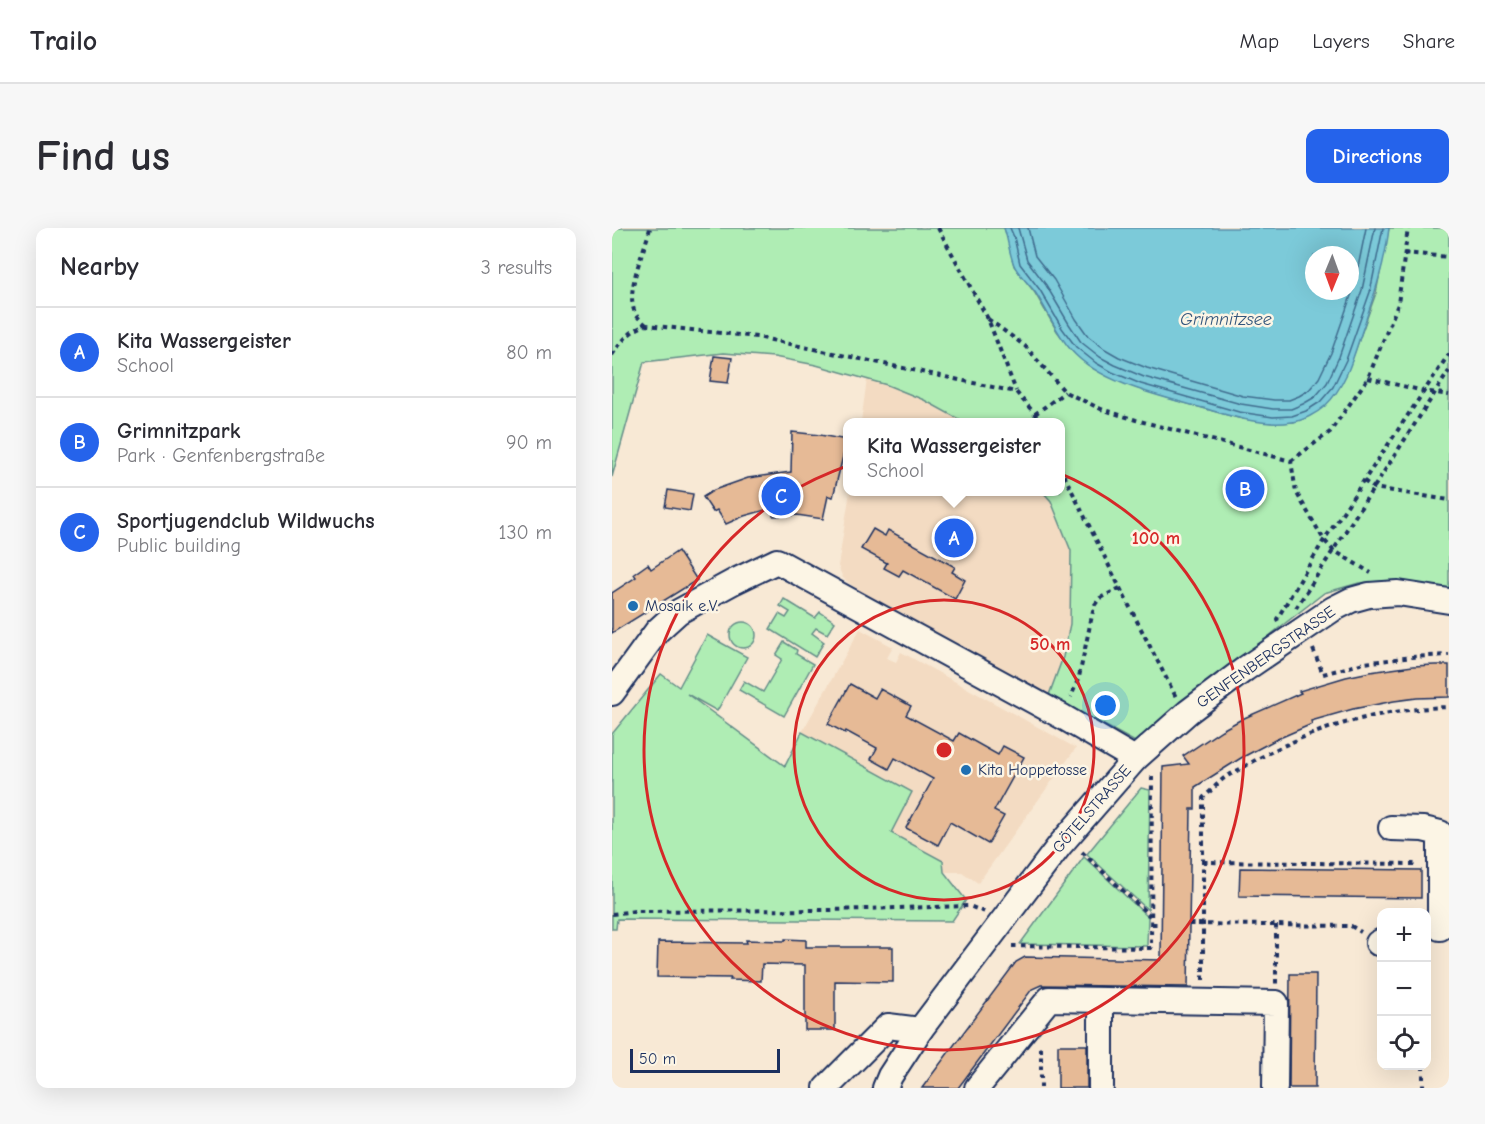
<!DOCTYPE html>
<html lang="en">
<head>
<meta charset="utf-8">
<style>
  :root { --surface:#fff; --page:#f7f7f7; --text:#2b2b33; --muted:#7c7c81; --line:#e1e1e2; --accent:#2563eb }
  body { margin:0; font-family:"Comic Neue",sans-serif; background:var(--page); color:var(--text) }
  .controls { position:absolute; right:18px; bottom:18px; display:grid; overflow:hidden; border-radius:12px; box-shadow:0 6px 24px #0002 }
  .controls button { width:54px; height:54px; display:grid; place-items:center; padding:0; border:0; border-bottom:2px solid var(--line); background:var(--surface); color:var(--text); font:30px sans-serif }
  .compass { position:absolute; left:693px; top:18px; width:54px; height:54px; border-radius:50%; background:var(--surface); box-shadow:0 6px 24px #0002; rotate:181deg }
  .scale { position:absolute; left:18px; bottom:15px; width:150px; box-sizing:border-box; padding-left:6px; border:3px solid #1b2f5e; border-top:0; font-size:16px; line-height:21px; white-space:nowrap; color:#1b2f5e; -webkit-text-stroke:4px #fcf5e5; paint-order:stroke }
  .you { position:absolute; left:494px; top:478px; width:21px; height:21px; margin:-15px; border:4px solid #fff; border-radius:50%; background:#1a73e8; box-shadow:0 0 0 9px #1a73e833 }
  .badge { display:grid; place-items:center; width:39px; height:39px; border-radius:50%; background:var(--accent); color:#fff; font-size:20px; font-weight:700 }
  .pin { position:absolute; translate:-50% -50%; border:3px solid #fff; box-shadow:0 2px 6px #0006 }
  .popup { position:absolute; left:231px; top:190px; width:222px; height:78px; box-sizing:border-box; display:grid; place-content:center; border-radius:12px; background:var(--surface); filter:drop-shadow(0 2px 4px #0005); font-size:20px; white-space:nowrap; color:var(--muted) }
  .popup b { font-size:22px; color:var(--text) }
  .popup::after { content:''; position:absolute; left:50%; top:100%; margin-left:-12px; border:12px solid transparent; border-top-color:var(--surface) }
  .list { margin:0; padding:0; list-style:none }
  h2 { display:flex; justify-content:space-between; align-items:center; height:78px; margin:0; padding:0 24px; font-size:26px }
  h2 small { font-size:20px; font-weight:400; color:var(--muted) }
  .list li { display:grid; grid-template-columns:39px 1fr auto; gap:18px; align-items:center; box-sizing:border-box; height:90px; padding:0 24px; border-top:2px solid var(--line) }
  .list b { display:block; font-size:22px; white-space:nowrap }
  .list p { margin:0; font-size:20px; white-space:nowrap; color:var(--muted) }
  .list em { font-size:20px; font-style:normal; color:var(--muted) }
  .icon { flex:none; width:33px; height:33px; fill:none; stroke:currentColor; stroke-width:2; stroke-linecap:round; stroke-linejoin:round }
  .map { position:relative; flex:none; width:837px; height:860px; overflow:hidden; border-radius:12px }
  header { display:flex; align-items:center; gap:36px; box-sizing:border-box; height:84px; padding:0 30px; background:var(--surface); border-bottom:2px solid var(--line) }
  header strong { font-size:28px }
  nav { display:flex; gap:33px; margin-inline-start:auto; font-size:21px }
  .intro { display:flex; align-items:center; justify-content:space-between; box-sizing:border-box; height:144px; padding:0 36px }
  h1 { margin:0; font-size:42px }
  .button { padding:15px 27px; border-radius:12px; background:var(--accent); color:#fff; font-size:21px; font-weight:700 }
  main { display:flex; gap:36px; padding:0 36px }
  aside { flex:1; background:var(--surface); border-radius:12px; box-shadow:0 6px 24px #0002 }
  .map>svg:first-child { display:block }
</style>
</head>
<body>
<header>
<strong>Trailo</strong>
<nav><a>Map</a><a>Layers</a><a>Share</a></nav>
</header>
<div class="intro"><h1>Find us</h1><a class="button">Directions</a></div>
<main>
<aside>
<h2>Nearby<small>3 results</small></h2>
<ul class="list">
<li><span class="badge">A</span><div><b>Kita Wassergeister</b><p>School</p></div><em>80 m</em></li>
<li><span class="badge">B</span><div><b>Grimnitzpark</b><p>Park · Genfenbergstraße</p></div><em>90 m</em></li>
<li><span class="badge">C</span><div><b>Sportjugendclub Wildwuchs</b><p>Public building</p></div><em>130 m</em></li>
</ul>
</aside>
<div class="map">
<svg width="837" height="860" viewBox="0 0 837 860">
  <rect width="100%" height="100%" fill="#f8e9d5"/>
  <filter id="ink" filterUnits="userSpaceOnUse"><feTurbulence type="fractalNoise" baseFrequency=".0167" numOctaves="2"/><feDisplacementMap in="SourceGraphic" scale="12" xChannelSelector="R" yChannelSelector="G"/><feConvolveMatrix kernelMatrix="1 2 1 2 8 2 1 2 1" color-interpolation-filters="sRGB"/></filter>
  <g filter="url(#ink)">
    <g fill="#f3dbc2">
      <path d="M255 151 275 157 312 172 352 194H249Z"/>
      <path d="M238 264H431L439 273 459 323 458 396 451 429 437 467 246 362 231 350 226 338Z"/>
      <path d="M248 401 281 419 275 430 284 434 289 424 464 520 366 655 350 644H331V633L279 605 300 564 190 504Z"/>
    </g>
    <g fill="#afedb4" stroke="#658e89" stroke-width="1.5">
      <path d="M2 0H392L396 11 402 38 423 65 445 103 460 123 480 140 497 149 527 161 569 174 626 190 660 195 682 194 739 134 764 65 777 0H837V360L783 352 747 355 712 365 667 400 525 515 437 467 451 429 458 396 459 323 439 273 431 264H448V194H352L312 172 275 157 204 137 162 129 111 125 32 134 0 249V8Z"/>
      <path d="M172 371 203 390 208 384 223 394 215 406 204 400 200 405 212 414 203 429 158 401 167 386 174 390 178 384 168 378Z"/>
      <circle cx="131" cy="407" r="13"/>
      <path d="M95 407 135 429 105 483 75 466 173 538 190 504 300 564 279 605 331 633 332 644 354 672 340 693 5 691 4 701H0V506L49 446 67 459Z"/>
      <path d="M172 414 185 422 184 426 201 436 172 488 127 462 132 453 151 464 170 431 164 427Z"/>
      <path d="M529 560 538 562 536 682 475 626Z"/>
      <path d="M472 629 536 689 535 718 408 716Z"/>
    </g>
    <path fill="#7bcad9" stroke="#558ca8" stroke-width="1.5" fill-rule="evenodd" d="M392 0H777C773 36 761 71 749 106 741 131 733 159 713 178 705 185 691 193 680 194 651 199 619 188 591 180 551 169 487 155 459 122 444 105 436 83 423 64 417 56 408 48 403 39 398 30 396 11 392 0ZM702 27H738V63H702Z"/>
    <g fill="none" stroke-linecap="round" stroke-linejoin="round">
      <g stroke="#416d8f" stroke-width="1.5">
        <path d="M398 0 402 9 408 36 428 62 450 100 464 119 484 135 500 144 529 156 627 184 661 189 680 188 694 183 708 174 721 159 734 132 758 64 771 0"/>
        <path d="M406 0 415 32 434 57 457 96 469 114 488 129 503 137 532 149 629 176 661 181H679L691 176 703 169 715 155 727 129 750 62 763 0"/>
        <path d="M416 0 423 28 442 52 464 91 476 108 493 121 507 129 535 140 631 168 662 172H677L687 168 697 162 707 150 719 125 742 59 754 0"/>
      </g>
    </g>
    <g fill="#e6ba96" stroke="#1b2f5e" stroke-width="1.5">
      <path d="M102 128 120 130 116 155 98 153Z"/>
      <path d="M180 204 208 207 235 212 221 269 216 268 211 291 185 287 161 288V280L132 288 114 296 105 282 101 284 91 269 102 262 136 250 179 244Z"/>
      <path d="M56 262 81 266 78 283 53 279Z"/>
      <path d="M261 301 273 308 276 302 343 339 340 344 353 352 343 371 291 342 287 348 272 340 275 335 249 321Z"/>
      <path d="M66 323 85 352 0 405V365L24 349 22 346 36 336 39 341Z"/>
      <path d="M823 437H837V469L805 470 782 473 741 481 699 493 700 496 663 512 629 530 583 559V581H579L576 759 429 757 420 761 346 860H310L404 734 413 729 549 732 551 539 577 536 571 528 610 502 630 491 689 465 687 463 734 449 758 444 801 438Z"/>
      <path d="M238 456 263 470 268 461 299 478 294 487 342 513 347 505 386 527 391 518 412 529 382 583 392 588 376 616 338 594 326 617 294 600 321 551 283 530 277 541 259 531 265 520 234 503 233 505 216 496Z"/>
      <path d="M628 640 809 642V670L627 668Z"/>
      <path d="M173 711 194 712V719H281V754L223 753V802H193V737L150 736 149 753 118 752 119 750 45 749 46 714 135 715 134 712 173 713Z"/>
      <path d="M678 746H704L703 860H677Z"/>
      <rect x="446" y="817" width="29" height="43"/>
    </g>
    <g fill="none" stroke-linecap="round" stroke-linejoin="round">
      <g stroke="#1b2f5e" stroke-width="28">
        <g id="minor">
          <path d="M0 465 45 403 66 384 123 353 165 333 451 489 523 531"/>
          <path d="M779 600 811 601 828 605V700"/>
          <path d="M766 715 770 713"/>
          <path d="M214 860 276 798 308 802"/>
          <path d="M273 860 278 848 308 802 448 617 523 531 576 484 633 441 721 381 739 372 757 367 786 365 837 373"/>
          <path d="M365 860 437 771 664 775 663 860"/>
          <path d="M489 860V772"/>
        </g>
      </g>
      <g stroke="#1b2f5e" stroke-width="4" stroke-dasharray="4.5 4.5" stroke-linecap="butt">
        <path d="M326 0 376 91 404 163"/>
        <path d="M792 25 837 29"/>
        <path d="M376 91 413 118 453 164 489 181 524 192 679 233 684 264 712 312 721 322 759 345"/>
        <path d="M34 97C30 93 23 88 22 82 14 60 33 22 38 0"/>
        <path d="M0 127C11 112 16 104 34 97L145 109 404 164 423 186 427 194"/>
        <path d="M756 150 812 163 837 167"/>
        <path d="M423 186 453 164"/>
        <path d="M679 233 718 204 756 150 786 76 796 0"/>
        <path d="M448 239 508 360 488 370 482 378 467 449 459 469"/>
        <path d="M752 253 762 260 837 272"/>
        <path d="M508 360 564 469"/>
        <path d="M684 380 837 143"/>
        <path d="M666 393 665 391 712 312 837 126"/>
        <path d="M701 421 711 446 752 435 800 429 837 427"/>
        <path d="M470 624 538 688"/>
        <path d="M591 634 806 636"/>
        <path d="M0 686 23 683 217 682 357 678 373 684"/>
        <path d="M540 696H549"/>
        <path d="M577 696 739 698 749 704"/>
        <path d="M664 697V756"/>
        <path d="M400 718 539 720 540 545"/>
        <path d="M591 752V570C598 564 604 557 611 551 618 546 627 542 635 537 696 501 766 481 837 479"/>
        <path d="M429 860V816"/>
        <path d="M811 860V838"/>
      </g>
      <use href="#minor" stroke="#fcf5e5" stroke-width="24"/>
    </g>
  </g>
  <g fill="none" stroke="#d62828" stroke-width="3">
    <circle cx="332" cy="522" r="150"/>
    <circle cx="332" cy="522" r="300"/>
  </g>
  <g fill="#1f6fb2" stroke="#fcf5e5" stroke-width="2">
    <circle cx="21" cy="378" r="6"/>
    <circle cx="354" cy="542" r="6"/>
  </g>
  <g text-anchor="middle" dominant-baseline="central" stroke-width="5" stroke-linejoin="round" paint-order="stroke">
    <g font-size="16" fill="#1b2f5e" stroke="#fcf5e5" text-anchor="start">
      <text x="33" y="378">Mosaik e.V.</text>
      <text x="366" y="542">Kita Hoppetosse</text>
    </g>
    <g font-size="16" fill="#1b2f5e" stroke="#fcf5e5">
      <text transform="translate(654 429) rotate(-35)">GENFENBERGSTRASSE</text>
      <text transform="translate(480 581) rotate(-49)">GÖTELSTRASSE</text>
    </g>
    <g font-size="18" font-style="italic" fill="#33567d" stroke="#fcf5e5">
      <text x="614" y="91">Grimnitzsee</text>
    </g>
  </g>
  <circle cx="332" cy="522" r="9" fill="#d62828" stroke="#fcf5e5" stroke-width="3"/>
  <g font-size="18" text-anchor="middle" font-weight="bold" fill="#d62828" stroke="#fcf5e5" stroke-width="5" stroke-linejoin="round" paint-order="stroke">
    <text x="544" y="316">100 m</text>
    <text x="438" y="422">50 m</text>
  </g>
</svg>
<div class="controls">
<button>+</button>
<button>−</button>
<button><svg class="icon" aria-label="locate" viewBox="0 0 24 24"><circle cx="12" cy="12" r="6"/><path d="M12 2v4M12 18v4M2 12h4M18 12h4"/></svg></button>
</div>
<svg class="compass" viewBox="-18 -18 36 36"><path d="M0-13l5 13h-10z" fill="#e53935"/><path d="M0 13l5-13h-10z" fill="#7c7c81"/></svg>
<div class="scale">50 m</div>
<div class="you"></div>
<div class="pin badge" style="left:342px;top:310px">A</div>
<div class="popup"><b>Kita Wassergeister</b>School</div>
<div class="pin badge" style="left:633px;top:261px">B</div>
<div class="pin badge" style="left:169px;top:268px">C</div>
</div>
</main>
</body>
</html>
